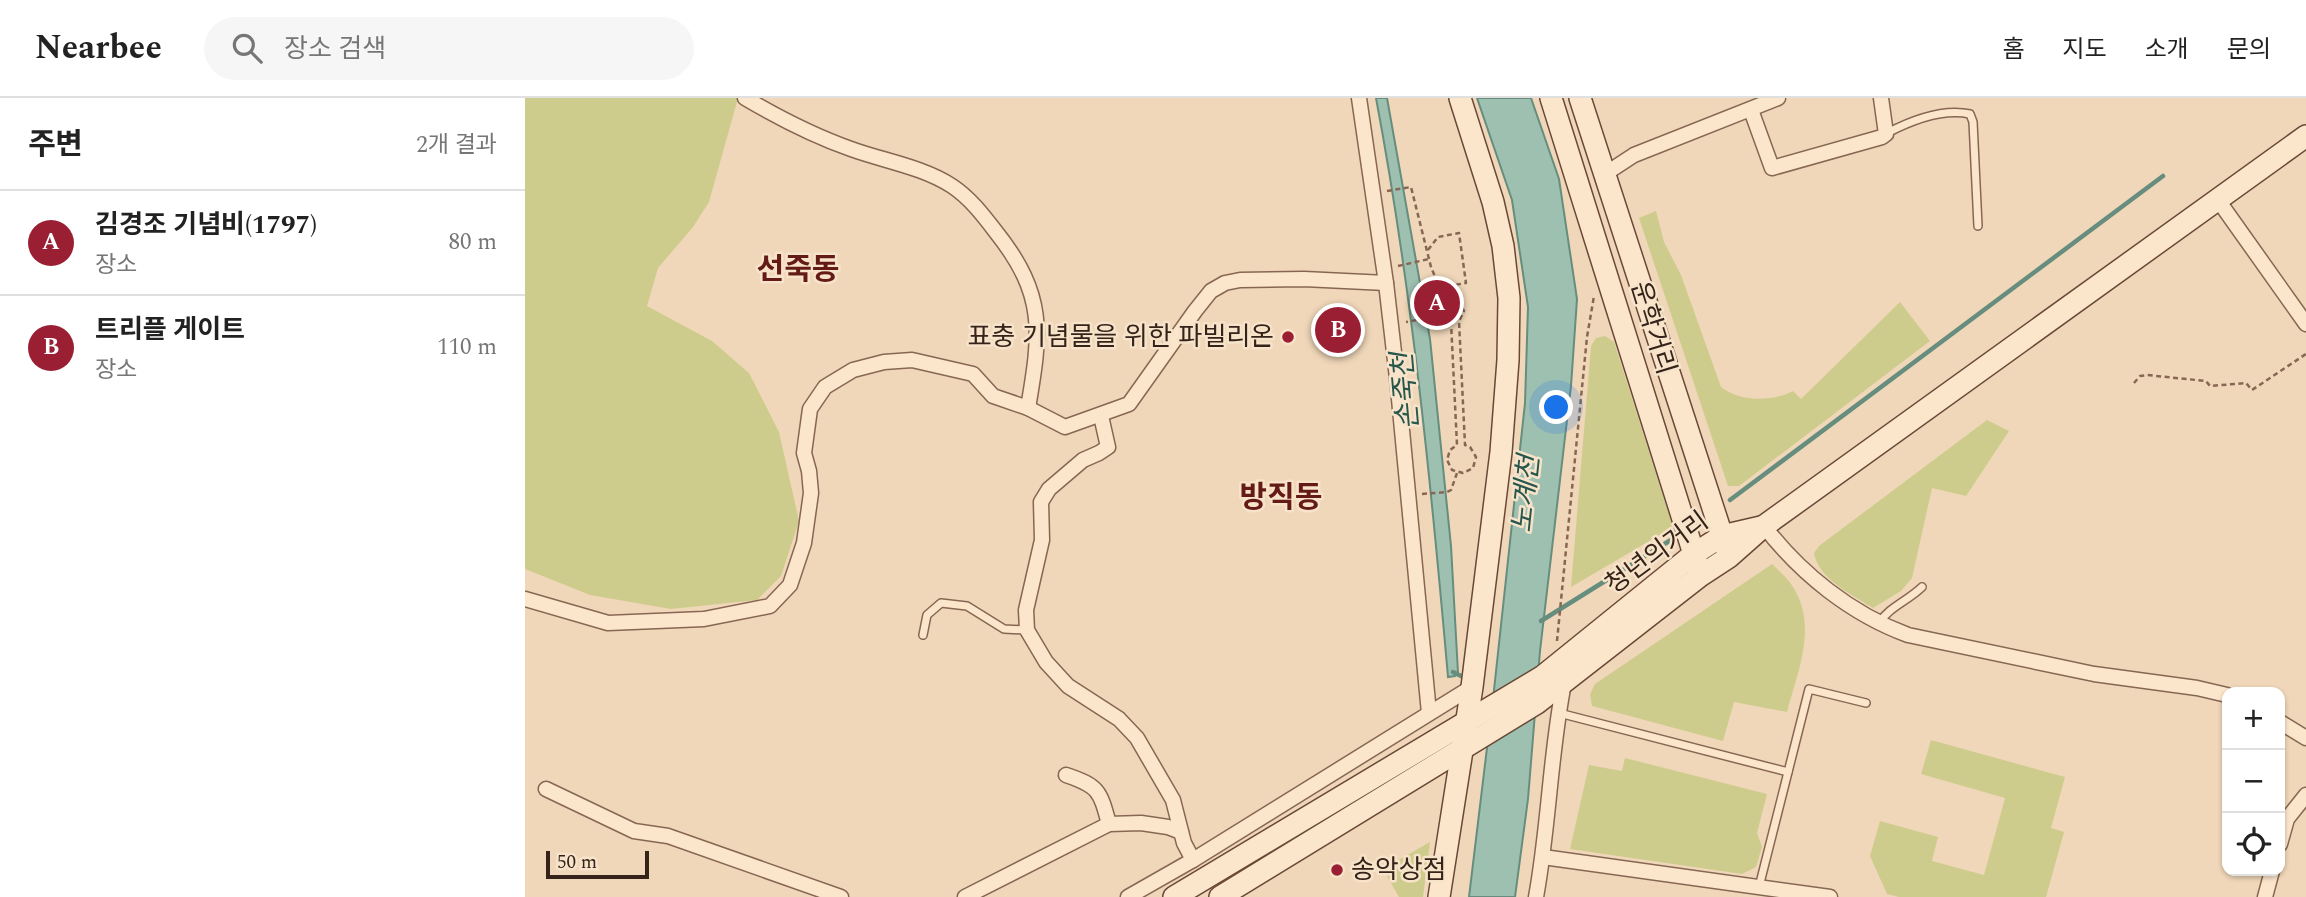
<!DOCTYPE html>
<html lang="ko">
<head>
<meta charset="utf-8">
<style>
  :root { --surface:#fff; --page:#f6f6f6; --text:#222; --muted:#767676; --line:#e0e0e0; --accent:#9a1f33 }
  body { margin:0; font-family:Spectral,"Noto Sans KR",serif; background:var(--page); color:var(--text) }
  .controls { position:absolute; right:21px; bottom:21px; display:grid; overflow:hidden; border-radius:14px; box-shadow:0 2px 5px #0004 }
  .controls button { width:63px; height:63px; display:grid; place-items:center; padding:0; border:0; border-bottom:2px solid var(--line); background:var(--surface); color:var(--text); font:35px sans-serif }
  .scale { position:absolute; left:21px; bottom:18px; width:103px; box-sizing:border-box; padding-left:7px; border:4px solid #352219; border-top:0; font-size:19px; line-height:24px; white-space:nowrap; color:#352219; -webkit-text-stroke:5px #f7e3c9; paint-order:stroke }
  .you { position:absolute; left:1032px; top:310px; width:24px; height:24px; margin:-18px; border:5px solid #fff; border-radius:50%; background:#1a73e8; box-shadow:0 0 0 10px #1a73e833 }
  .badge { display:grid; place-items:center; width:46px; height:46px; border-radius:50%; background:var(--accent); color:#fff; font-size:23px; font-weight:700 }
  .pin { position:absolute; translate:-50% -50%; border:4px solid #fff; box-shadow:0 2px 7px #0006 }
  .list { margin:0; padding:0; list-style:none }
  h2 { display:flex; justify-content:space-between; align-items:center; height:91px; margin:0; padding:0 28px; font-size:30px }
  h2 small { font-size:23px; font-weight:400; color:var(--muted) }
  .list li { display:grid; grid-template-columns:46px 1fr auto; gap:21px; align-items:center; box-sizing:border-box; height:105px; padding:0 28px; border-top:2px solid var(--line) }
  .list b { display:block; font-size:26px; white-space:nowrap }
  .list p { margin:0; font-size:23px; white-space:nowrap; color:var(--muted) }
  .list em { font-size:23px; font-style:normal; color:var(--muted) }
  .icon { flex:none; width:38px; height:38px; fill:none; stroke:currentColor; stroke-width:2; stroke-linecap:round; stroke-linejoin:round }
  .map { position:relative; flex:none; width:1781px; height:799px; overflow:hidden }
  header { display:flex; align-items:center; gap:42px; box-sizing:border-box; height:98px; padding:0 35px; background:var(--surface); border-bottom:2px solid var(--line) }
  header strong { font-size:33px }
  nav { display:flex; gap:38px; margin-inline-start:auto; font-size:24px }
  .search { width:490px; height:63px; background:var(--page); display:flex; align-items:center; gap:18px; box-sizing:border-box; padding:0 24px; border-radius:38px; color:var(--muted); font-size:26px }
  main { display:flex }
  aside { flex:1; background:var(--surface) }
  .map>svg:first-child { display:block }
</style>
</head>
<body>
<header>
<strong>Nearbee</strong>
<div class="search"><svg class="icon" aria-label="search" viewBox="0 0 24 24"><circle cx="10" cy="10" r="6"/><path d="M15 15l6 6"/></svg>장소 검색</div>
<nav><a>홈</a><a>지도</a><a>소개</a><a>문의</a></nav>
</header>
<main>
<aside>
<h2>주변<small>2개 결과</small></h2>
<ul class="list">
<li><span class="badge">A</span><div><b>김경조 기념비(1797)</b><p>장소</p></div><em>80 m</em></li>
<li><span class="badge">B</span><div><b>트리플 게이트</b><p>장소</p></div><em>110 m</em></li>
</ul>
</aside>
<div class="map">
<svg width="1781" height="799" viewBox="0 0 1781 799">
  <rect width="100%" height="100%" fill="#f0d7b9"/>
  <g fill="#cecc8d">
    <path d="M0 0H213L184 104 168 129 133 170 122 208 187 243 224 275 254 334 274 423 256 478 232 502 146 511 65 497 0 471Z"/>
    <path d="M1131 113 1139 144 1156 177 1196 289C1215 304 1247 304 1268 293L1276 301 1375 204 1405 243 1214 388H1203L1114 120Z"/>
    <path d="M1080 238 1089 244 1148 429 1046 489 1066 248 1071 240Z"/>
    <path d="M1462 322 1484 333 1441 398 1407 390 1387 480 1376 493 1348 510C1328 497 1293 481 1289 455L1294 448Z"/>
    <path d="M1247 466C1253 472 1261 479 1266 486 1294 526 1273 572 1262 614L1209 604 1198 643 1067 608 1065 596 1070 586Z"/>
    <path d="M1406 642 1540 679 1526 730 1539 734 1521 799H1374L1362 796 1345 758 1355 723 1413 739 1407 763 1459 777 1480 700 1396 676Z"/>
    <path d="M1100 660 1242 696 1232 735 1237 749 1231 769 1217 776 1045 751 1064 667 1097 673Z"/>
    <path d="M905 744 898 799H874L858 771Z"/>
  </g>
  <g fill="#9ec0b1" stroke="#668d7e" stroke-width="2">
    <path d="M851 0H862L905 241 926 448 933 575 930 578 923 579C906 385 887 191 851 0Z"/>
    <path d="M952 0H1006L1034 81 1052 201 1046 288 1015 553 1003 701 990 799H944L969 592 1000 305 1003 209 987 102Z"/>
  </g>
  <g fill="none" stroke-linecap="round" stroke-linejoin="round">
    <g stroke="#668d7e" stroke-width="4.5">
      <path d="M1205 402 1638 78"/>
      <path d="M1016 523 1149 440"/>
      <path d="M928 574 936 578"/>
    </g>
    <g stroke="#876753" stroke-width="10">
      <g id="lane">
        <path d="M1362 35C1385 23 1418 10 1445 16L1448 24 1453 128"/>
        <path d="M1354 525C1364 509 1384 502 1397 489"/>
        <path d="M398 537 402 517 416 505 442 508 479 531 501 532"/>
        <path d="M1034 615 1263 674"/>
        <path d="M1234 789 1284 591 1341 605"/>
      </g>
    </g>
    <g stroke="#876753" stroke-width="17">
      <g id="street">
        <path d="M220 0C254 20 289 38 326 51 359 63 398 69 427 88 445 100 458 117 471 134 521 197 516 234 503 310"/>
        <path d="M834 0 861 185 872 280 904 615"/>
        <path d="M1226 12 1247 70 1357 39 1361 36 1356 0"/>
        <path d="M1080 76 1109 57 1253 0"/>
        <path d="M1693 102 1781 226"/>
        <path d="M576 318 583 349 574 355 558 362 524 391 516 404 517 442 501 512 502 532 521 564 543 588 594 621 612 640 648 702 659 745 668 762 603 799"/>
        <path d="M1239 428C1276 476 1326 516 1383 537L1569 576 1672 590 1702 597"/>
        <path d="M0 501 83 525 179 521 245 508 265 487 279 445 286 395 284 373 279 355 285 311 300 289 328 272 359 264 387 262 448 276 468 298 503 310 540 329 604 306 670 213 686 193 700 185 715 182 779 181 861 185"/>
        <path d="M1755 624 1781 640"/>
        <path d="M541 677C574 688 575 693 584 726"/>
        <path d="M21 691 109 733 143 738 316 799"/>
        <path d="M1755 746 1762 721 1781 697"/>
        <path d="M1018 759 1305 799"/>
        <path d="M668 762 947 589"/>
        <path d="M440 799 584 726 616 725 643 729 656 734"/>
        <path d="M1011 799C1024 728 1025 656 1039 585"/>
        <path d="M1740 799 1747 773"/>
      </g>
    </g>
    <g stroke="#694837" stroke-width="24">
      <g id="secondary">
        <path d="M1026 0 1173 469"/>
        <path d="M1055 0 1201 450"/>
        <path d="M649 799 1018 578 1169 456 1197 438 1236 429"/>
        <path d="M695 799 1012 605 1175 478 1204 459 1239 428 1781 38"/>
        <path d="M914 799 947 589 976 354 983 262 984 200 978 148 968 104 935 0"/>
      </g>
    </g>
    <g stroke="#876753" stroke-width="2.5" stroke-dasharray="5 3.5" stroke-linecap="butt">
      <path d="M862 93 886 89 906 169 911 181 923 188 927 204 920 208 919 217 881 224"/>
      <path d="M903 152 913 139 934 135 941 185 923 188"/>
      <path d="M873 168 904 161"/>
      <path d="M919 217 926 224 932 347 925 352 922 362 927 372 938 375 948 370 951 359 945 349 940 347 934 223 939 213 935 206 927 204"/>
      <path d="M1609 285 1615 278 1622 277 1681 283 1685 288 1721 285 1727 292 1781 256"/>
      <path d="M897 396 922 394 926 392 932 375"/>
      <path d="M1032 543 1062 239 1069 198"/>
    </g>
    <use href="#lane" stroke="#fbe6cc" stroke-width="7"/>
    <use href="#street" stroke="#fbe6cc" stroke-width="14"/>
    <use href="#secondary" stroke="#fbe6cc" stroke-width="21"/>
  </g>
  <g fill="#9a1f33" stroke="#f7e3c9" stroke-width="2.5">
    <circle cx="763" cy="239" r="7"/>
    <circle cx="812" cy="772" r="7"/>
  </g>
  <g text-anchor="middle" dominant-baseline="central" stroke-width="5" stroke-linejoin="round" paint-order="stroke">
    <g font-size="26" fill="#352219" stroke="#f7e3c9">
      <text transform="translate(1128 230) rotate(73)">운학거리</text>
      <text transform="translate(1132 455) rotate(-36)">청년의거리</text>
    </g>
    <g font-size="26" fill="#352219" stroke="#f7e3c9" text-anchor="end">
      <text x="749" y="239">표충 기념물을 위한 파빌리온</text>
      <text x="826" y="772" text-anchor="start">송악상점</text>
    </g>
    <g font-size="28" font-style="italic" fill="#27564c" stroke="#f7e3c9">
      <text transform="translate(881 293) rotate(-95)">손죽천</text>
      <text transform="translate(1001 396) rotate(-84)">노계천</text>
    </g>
    <g font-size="30" font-weight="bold" fill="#641a16" stroke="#f7e3c9">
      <text x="273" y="172">선죽동</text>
      <text x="756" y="400">방직동</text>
    </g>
  </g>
</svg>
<div class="controls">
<button>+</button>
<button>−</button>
<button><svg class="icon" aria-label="locate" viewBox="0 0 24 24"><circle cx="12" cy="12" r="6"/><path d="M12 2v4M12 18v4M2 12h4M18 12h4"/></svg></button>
</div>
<div class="scale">50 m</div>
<div class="you"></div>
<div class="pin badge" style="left:912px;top:205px">A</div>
<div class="pin badge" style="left:813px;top:232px">B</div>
</div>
</main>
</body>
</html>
